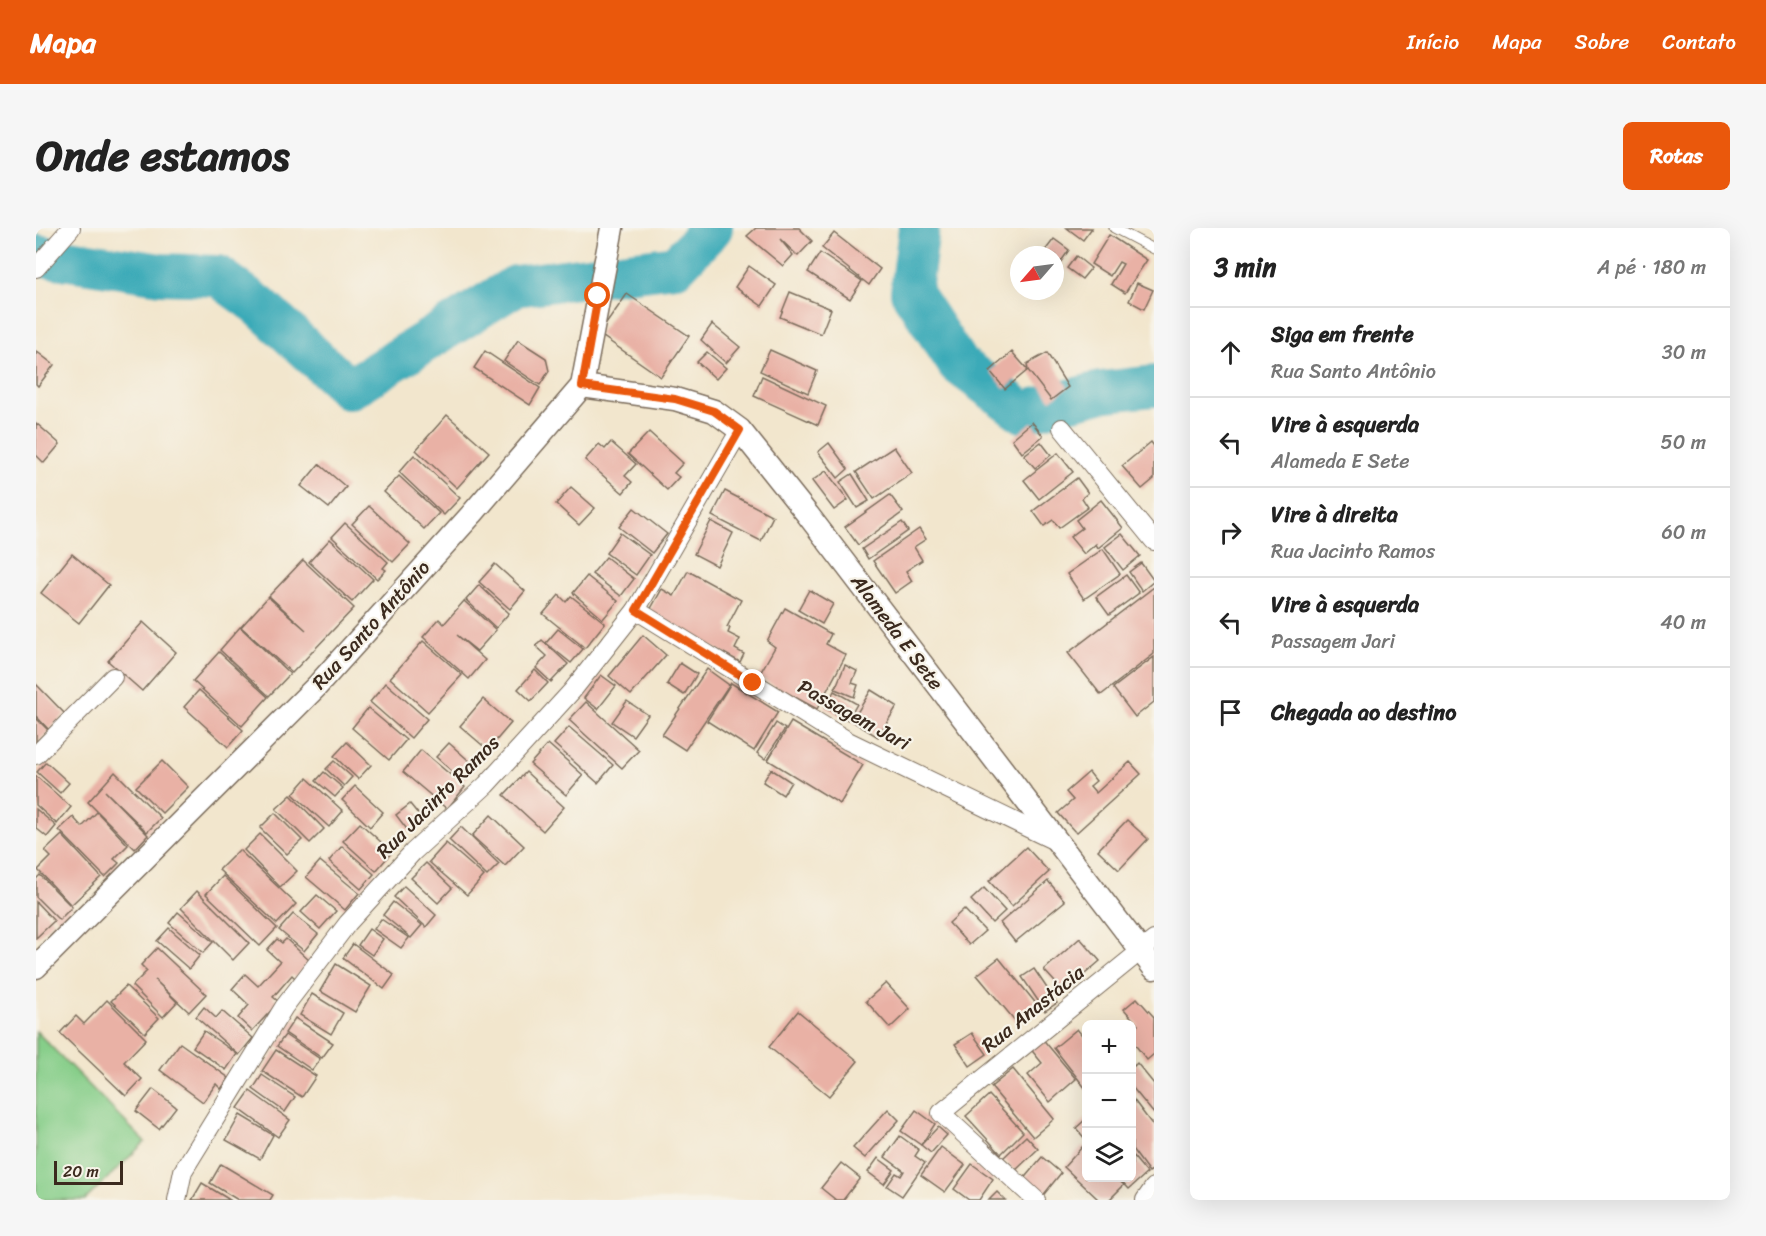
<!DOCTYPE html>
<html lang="pt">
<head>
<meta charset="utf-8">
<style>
  :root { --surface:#fff; --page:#f6f6f6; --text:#222; --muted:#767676; --line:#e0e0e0; --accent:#ea580c }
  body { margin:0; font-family:Sriracha,sans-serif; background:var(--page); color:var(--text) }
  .controls { position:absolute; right:18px; bottom:18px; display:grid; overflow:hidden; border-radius:9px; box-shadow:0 6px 24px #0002 }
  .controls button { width:54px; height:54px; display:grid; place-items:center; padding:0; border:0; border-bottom:2px solid var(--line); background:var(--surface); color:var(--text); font:30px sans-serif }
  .compass { position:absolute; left:974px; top:18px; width:54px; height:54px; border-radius:50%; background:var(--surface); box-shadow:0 6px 24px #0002; rotate:242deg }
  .scale { position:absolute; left:18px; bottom:15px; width:69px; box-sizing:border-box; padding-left:6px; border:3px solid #3b2a1e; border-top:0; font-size:16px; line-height:21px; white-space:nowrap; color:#3b2a1e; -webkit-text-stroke:4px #f7f3e8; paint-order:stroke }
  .stop { position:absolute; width:18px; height:18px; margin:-14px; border:4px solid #ea580c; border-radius:50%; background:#fff }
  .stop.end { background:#ea580c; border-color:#fff; box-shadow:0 2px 6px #0008 }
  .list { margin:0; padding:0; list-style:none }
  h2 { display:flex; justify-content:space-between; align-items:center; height:78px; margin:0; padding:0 24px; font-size:26px }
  h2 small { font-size:20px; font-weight:400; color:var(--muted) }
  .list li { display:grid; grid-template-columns:39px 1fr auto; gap:18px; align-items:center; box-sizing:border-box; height:90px; padding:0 24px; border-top:2px solid var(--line) }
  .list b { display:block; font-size:22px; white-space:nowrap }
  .list p { margin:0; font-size:20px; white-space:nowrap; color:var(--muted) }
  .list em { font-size:20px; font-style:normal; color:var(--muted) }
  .icon { flex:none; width:33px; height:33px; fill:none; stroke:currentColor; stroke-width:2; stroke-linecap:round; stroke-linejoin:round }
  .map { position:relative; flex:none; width:1118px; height:972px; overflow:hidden; border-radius:9px }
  header { display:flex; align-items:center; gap:36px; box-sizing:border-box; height:84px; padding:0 30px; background:var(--accent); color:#fff }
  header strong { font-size:28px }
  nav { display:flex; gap:33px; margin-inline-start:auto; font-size:21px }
  .intro { display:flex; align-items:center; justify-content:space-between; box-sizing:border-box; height:144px; padding:0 36px }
  h1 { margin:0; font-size:42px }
  .button { padding:15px 27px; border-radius:9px; background:var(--accent); color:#fff; font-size:21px; font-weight:700 }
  main { display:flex; gap:36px; padding:0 36px }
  aside { flex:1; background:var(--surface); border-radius:9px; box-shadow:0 6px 24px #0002 }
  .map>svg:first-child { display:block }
</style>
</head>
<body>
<header>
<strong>Mapa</strong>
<nav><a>Início</a><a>Mapa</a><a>Sobre</a><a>Contato</a></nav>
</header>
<div class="intro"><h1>Onde estamos</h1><a class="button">Rotas</a></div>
<main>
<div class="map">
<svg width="1118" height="972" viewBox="0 0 1118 972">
  <rect width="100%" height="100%" fill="#f7f3e8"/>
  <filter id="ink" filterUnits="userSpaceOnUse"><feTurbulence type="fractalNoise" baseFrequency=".0167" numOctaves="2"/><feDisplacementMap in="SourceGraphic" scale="12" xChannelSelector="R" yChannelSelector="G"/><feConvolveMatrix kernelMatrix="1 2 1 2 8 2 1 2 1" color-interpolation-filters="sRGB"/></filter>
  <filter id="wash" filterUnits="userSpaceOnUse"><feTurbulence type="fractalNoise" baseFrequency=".008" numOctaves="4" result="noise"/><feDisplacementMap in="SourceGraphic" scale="24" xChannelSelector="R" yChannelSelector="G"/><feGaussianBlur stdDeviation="1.35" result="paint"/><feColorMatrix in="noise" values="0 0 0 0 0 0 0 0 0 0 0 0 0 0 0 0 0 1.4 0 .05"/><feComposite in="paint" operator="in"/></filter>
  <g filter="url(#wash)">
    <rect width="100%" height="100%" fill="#f2e6cd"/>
    <path fill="#86ce89" stroke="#607c54" stroke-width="1.5" d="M0 803 109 914 49 972H0Z"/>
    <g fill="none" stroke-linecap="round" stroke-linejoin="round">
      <g stroke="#3aaab8" stroke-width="42">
        <path d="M883 0 875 64 922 136 987 184 1064 164 1118 158"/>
        <path d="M0 27 125 46 182 48 222 77 313 161 479 58 640 38 676 0"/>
      </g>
    </g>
    <g id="blocks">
      <g fill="#e9b1a5">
        <path d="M720 0H763L776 13 762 28 744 11 757 27 747 38 711 8Z"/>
        <path d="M1031 0H1056L1047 12Z"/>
        <path d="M798 5 844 41 833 57 786 20Z"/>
        <path d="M1073 7 1111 32 1089 65 1075 56 1087 36 1083 34 1074 48 1055 36Z"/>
        <path d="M1018 11 1033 22 1024 35 1019 32V27L1008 24Z"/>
        <path d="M784 25 826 53 814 71 772 44Z"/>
        <path d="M1040 28 1055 40 1046 51 1031 40Z"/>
        <path d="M713 38 740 57 726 78 699 59Z"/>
        <path d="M1101 55 1117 62 1108 81 1093 73Z"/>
        <path d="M754 64 795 81 785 106 744 89Z"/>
        <path d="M591 66 653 108 625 149 563 106Z"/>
        <path d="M676 96 704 119 690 135 665 112Z"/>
        <path d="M482 112 510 130 513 143 504 157 468 133Z"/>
        <path d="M734 122 781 143 772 165 724 143Z"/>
        <path d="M0 123 18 137 2 158 0 156Z"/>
        <path d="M449 123 504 160 494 177 438 140Z"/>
        <path d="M671 124 690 140 680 151 661 134Z"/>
        <path d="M976 124 992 142 991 136 1011 125 1032 159 1015 172 992 142 969 161 954 143Z"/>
        <path d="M726 148 790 178 782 197 718 168Z"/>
        <path d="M411 187 453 224 421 260 380 222Z"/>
        <path d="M996 194 1007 208 986 225 976 211Z"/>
        <path d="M0 195 24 216 8 235 0 227Z"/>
        <path d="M613 204 647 235 638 245 643 249 631 262 592 226Z"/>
        <path d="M575 214 600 236 589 248 596 254 587 265 549 232 563 216 569 221Z"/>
        <path d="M1005 214 1015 227 999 240 988 227Z"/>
        <path d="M1115 214 1118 218V251L1106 261 1086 238Z"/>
        <path d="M793 215 812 241 802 250 782 224Z"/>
        <path d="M858 219 876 245 838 271 820 244Z"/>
        <path d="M1022 225 1037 244 1003 271 988 252Z"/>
        <path d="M378 227 424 270 408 287 363 244Z"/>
        <path d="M283 236 310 259 293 280 265 258Z"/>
        <path d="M790 243 812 272 798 282 776 253Z"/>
        <path d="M816 246 833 273 821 280 804 254Z"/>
        <path d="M363 248 403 285 388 301 348 264Z"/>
        <path d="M1041 250 1052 265 1046 270 1052 279 1023 300 1017 292 1008 298 997 283Z"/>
        <path d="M535 259 559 280 543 297 520 276Z"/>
        <path d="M689 263 737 288 725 313 676 288Z"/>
        <path d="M854 267 867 284 822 317 809 299Z"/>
        <path d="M1065 272 1087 300 1062 320 1060 316 1048 326 1034 309 1046 300 1040 292Z"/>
        <path d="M333 278 374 316 357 334 316 296Z"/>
        <path d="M598 280 631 306 616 325 583 299Z"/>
        <path d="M675 293 697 305 681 338 658 326Z"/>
        <path d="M866 294 872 303 832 331 826 321Z"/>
        <path d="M309 295 352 334 347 340 350 342 341 351 296 309Z"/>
        <path d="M883 301 890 311 878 319 886 332 870 343 876 353 859 365 837 333Z"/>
        <path d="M584 305 614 327 600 347 570 325Z"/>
        <path d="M1086 306 1104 328 1087 342 1069 319Z"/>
        <path d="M294 311 337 351 316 374 273 334Z"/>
        <path d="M1067 321 1084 346 1048 371 1031 346Z"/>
        <path d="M36 326 73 357 43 395 5 365Z"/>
        <path d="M570 329 598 351 585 368 556 346Z"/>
        <path d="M267 332 318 380 256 445 205 399 232 369 270 402 233 368Z"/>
        <path d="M1105 335 1118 353 1106 363 1093 344Z"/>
        <path d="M459 336 489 363 474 381 443 354Z"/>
        <path d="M652 343 705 372 691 399 694 400 692 405 704 411 699 421 708 426 704 434 613 384 626 361 638 368Z"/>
        <path d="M1090 347 1103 365 1073 387 1060 369Z"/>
        <path d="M551 348 582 373 567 391 537 365Z"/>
        <path d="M443 357 473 385 460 400 430 372Z"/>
        <path d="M1118 359V426L1065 467 1032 425Z"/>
        <path d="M773 362 797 376 786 396 762 382Z"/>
        <path d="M523 367 530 374 535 368 569 395 549 420 507 386Z"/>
        <path d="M428 373 460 402 441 423 421 407 449 432 433 451 387 409 403 391 408 396Z"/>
        <path d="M749 380 795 406 790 416 810 427 781 481 722 449 739 419 731 413Z"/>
        <path d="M107 394 140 424 106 463 72 433Z"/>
        <path d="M204 399 254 446 233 468 184 422Z"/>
        <path d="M522 401 547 421 535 435 510 415Z"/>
        <path d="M607 407 630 427 595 467 573 448Z"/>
        <path d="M506 412 532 436 515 454 500 440 511 428 500 418Z"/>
        <path d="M387 413 426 447 392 484 354 450Z"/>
        <path d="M183 424 232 469 206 498 157 453Z"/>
        <path d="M1118 429V474L1099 489 1077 460Z"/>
        <path d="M644 435 661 446 648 467 631 456Z"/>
        <path d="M809 437 821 443 816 455 822 457 818 469 799 461Z"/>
        <path d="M671 441 693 457 649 522 626 507Z"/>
        <path d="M499 442 512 455 495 473 482 461Z"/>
        <path d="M565 447 580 458 562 481 548 470Z"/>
        <path d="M350 455 391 491 375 510 334 474Z"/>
        <path d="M695 455 742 484 718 523 671 493Z"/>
        <path d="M0 456 29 486 13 502 0 488Z"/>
        <path d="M163 462 207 502 192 519 148 479Z"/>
        <path d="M835 462 861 478 842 509 816 493Z"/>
        <path d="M798 463 821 476 812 492 789 480Z"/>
        <path d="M447 471 475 495 452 522 424 498Z"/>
        <path d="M591 473 612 487 597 508 576 494Z"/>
        <path d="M550 474 603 522 586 540 533 492Z"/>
        <path d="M332 480 370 512 353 532 316 500Z"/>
        <path d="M0 490 13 503 1 515 0 513Z"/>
        <path d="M755 494 827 537 804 576 732 532Z"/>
        <path d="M740 495 749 501 729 531 721 525Z"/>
        <path d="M533 499 577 537 562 555 518 516Z"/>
        <path d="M311 514 335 537 322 551 298 528Z"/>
        <path d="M413 515 440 539 427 553 400 529Z"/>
        <path d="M512 516 547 547 530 567 494 536Z"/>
        <path d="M385 522 429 559 411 581 367 544Z"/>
        <path d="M126 533 152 559 126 585 100 559Z"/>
        <path d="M298 533 316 549 308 558 290 541Z"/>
        <path d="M10 534 33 555 24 565 1 544Z"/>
        <path d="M1094 534 1105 546 1040 605 1022 585 1037 572 1030 564 1053 544 1060 553 1054 558 1060 565Z"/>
        <path d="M735 541 755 554 747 567 727 554Z"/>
        <path d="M79 544 125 590 111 604 69 563 112 607 99 621 52 574Z"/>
        <path d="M288 544 307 560 299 569 280 553Z"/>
        <path d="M490 544 528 579 507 603 468 567Z"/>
        <path d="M0 548 35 579 21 596 0 577Z"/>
        <path d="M271 550 307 583 293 599 257 566Z"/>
        <path d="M319 558 347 584 334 599 306 572Z"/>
        <path d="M255 567 288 601 274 615 240 581Z"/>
        <path d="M374 576 387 592 373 604 360 587Z"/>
        <path d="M0 581 20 598 11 609 0 600Z"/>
        <path d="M61 584 92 617 78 631 83 635 69 649 23 602 37 589 46 599Z"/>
        <path d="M239 585 266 612 251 626 224 600Z"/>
        <path d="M455 587 488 618 469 638 436 608Z"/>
        <path d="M1091 592 1112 611 1083 642 1062 622Z"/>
        <path d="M324 595 356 624 340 643 307 613Z"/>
        <path d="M425 599 463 636 451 648 413 612Z"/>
        <path d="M224 606 261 643 244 659 208 622Z"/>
        <path d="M26 607 65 649 35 677 2 642 15 629 9 623Z"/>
        <path d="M410 615 448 648 431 667 393 634Z"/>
        <path d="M306 618 338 646 325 661 293 633Z"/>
        <path d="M990 619 1013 644 976 678 953 653Z"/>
        <path d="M203 622 260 676 241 696 183 642Z"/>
        <path d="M284 633 323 665 309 682 270 649Z"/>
        <path d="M390 635 416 660 402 675 375 650Z"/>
        <path d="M4 647 36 679 23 692 0 669V651Z"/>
        <path d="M187 648 241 700 224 718 170 666Z"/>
        <path d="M1012 653 1029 673 979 714 964 695Z"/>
        <path d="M368 658 400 687 390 699 358 669Z"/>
        <path d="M948 660 969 683 956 695 935 672Z"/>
        <path d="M161 663 213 715 197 732 145 680Z"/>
        <path d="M281 667 300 683 284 701 265 684Z"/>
        <path d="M0 674 18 693 0 710Z"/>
        <path d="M357 674 386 697 375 710 347 687Z"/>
        <path d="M928 681 949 703 933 717 913 695Z"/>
        <path d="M142 684 177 714 167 725 133 695Z"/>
        <path d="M257 686 282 706 268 723 243 702Z"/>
        <path d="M345 691 373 710 365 720 338 701Z"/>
        <path d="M133 700 164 727 153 741 121 713Z"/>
        <path d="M333 701 347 711 336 727 322 717Z"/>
        <path d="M1044 710 1064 733 1028 764 1008 742Z"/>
        <path d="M241 711 246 715 250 711 274 733 259 750 256 747 237 769 243 774 216 803 202 790 213 777 196 761 209 746 222 758 244 734 231 722Z"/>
        <path d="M317 716 358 747 348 761 307 730Z"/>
        <path d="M121 720 170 766 153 784 119 752 141 774 127 789 96 758 111 743 105 737Z"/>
        <path d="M963 730 1002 778 981 795 941 747Z"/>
        <path d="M300 736 335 758 319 784 284 763Z"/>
        <path d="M998 741 1021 775 1009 783 986 749Z"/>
        <path d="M850 755 874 781 854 800 830 773Z"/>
        <path d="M90 758 123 790 109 805 75 773Z"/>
        <path d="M276 766 307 785 295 806 264 787Z"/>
        <path d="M1101 770 1118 789V826L1111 832 1096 813V803L1102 797 1088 781Z"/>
        <path d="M71 772 110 811 88 834 106 851 90 868 24 805 40 788 48 796Z"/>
        <path d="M168 779 180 790 186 783 217 810 203 827 160 789Z"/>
        <path d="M762 783 822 833 793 868 733 819Z"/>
        <path d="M259 790 297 815 286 830 249 805Z"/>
        <path d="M1041 801 1050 812V861L1018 820Z"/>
        <path d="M168 803 201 826 190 842 157 819Z"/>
        <path d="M936 805 951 826 934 838 919 816Z"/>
        <path d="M249 807 284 831 276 842 241 818Z"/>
        <path d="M1005 809 1040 851 1014 874 992 847 1006 835 993 819Z"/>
        <path d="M144 815 193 850 185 861 180 856 167 874 124 842Z"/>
        <path d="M240 822 280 848 266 869 226 843Z"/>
        <path d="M1096 835 1098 838 1101 835 1118 856V886L1096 859Z"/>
        <path d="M977 841 1018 891 997 909 955 859Z"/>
        <path d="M226 847 259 869 249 884 217 861Z"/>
        <path d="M117 861 140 879 123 901 100 883Z"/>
        <path d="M214 863 254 892 242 909 202 880Z"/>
        <path d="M953 867 987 904 965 926 930 888Z"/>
        <path d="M1097 871 1118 899V941L1113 944 1096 921Z"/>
        <path d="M852 881 863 892 829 930 817 920Z"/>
        <path d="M880 882 899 896 885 917 865 903Z"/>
        <path d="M204 887 237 907 224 931 190 912Z"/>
        <path d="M1050 891V912L1040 900Z"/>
        <path d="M902 899 911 907 895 925 885 917Z"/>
        <path d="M864 908 883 922 879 928 889 935 866 968 851 958 860 945 865 948 868 943 849 929Z"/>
        <path d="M990 908 1002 921 979 943 967 930Z"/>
        <path d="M1047 918 1050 921V950H1080L1088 957 1073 972H1063L1028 939Z"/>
        <path d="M905 919 929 937 909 964 885 947Z"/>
        <path d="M1096 927 1111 945 1093 961 1083 950H1096Z"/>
        <path d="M1006 929 1025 945 1005 970 985 954Z"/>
        <path d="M842 930 858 942 848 956 832 944Z"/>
        <path d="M805 935 824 950 807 972H800L785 960Z"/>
        <path d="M185 936 237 967 234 972H202L174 955Z"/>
        <path d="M936 936 957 951 943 972H933L918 961Z"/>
        <path d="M166 955 194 972H156Z"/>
        <path d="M961 964 969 972H953Z"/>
      </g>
    </g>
  </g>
  <g filter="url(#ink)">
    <use href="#blocks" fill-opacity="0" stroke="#7b6c5b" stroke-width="1.5"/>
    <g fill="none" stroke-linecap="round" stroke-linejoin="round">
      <g stroke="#7b6c5b" stroke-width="11">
        <path id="service" d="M1078 0 1118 21"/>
      </g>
      <g stroke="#7b6c5b" stroke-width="20">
        <g id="minor">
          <path d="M0 40 35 0"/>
          <path d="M1026 200 1118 313"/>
          <path d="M600 382 812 513 1021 614"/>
          <path d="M0 527 77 449"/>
          <path d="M141 972 147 943 248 779 312 695 377 624 450 557 536 463 600 382 704 202"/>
          <path d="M1000 972 905 885 1118 712"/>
          <path d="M1109 972 1118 959"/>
        </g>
      </g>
      <g stroke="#7b6c5b" stroke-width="25">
        <g id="tertiary">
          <path d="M546 158 639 171 678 183 704 202 772 287 1118 740"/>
          <path d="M0 739 280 459 436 286 546 158 576 0"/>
        </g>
      </g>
      <use href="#service" stroke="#fff" stroke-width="9"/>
      <use href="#minor" stroke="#fff" stroke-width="18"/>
      <use href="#tertiary" stroke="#fff" stroke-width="22"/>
    </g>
  </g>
  <g fill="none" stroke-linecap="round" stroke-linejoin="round" filter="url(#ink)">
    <path stroke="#ea580c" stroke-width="8" d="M562 68 546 158 639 171 678 183 704 202 600 382 717 455"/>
  </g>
  <g text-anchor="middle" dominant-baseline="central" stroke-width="4.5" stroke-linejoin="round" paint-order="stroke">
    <g font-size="20" fill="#3b2a1e" stroke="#f7f3e8">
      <text transform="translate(335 397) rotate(-48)">Rua Santo Antônio</text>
      <text transform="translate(861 404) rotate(53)">Alameda E Sete</text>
      <text transform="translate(818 487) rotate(29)">Passagem Jari</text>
      <text transform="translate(402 569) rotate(-45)">Rua Jacinto Ramos</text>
      <text transform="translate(997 781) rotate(-39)">Rua Anastácia</text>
    </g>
  </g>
</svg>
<div class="controls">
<button>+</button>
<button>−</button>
<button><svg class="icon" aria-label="layers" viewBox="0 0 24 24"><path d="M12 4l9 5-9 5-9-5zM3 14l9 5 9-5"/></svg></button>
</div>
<svg class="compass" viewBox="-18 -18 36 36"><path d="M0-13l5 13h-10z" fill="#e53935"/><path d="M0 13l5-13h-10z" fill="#767676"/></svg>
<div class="scale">20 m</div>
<div class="stop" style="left:562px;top:68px"></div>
<div class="stop end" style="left:717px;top:455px"></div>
</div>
<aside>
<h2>3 min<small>A pé · 180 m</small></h2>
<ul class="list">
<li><svg class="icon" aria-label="ahead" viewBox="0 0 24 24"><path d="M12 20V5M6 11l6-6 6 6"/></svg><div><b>Siga em frente</b><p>Rua Santo Antônio</p></div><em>30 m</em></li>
<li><svg class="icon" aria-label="left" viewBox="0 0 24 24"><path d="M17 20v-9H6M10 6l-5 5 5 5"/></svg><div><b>Vire à esquerda</b><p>Alameda E Sete</p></div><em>50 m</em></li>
<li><svg class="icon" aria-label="right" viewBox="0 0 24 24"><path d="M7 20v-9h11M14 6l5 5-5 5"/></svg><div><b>Vire à direita</b><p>Rua Jacinto Ramos</p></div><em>60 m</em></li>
<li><svg class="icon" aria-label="left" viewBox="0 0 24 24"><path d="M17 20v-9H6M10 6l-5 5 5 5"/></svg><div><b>Vire à esquerda</b><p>Passagem Jari</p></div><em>40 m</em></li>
<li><svg class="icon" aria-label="arrive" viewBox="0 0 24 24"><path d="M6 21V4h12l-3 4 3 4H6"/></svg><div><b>Chegada ao destino</b></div></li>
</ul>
</aside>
</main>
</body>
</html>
